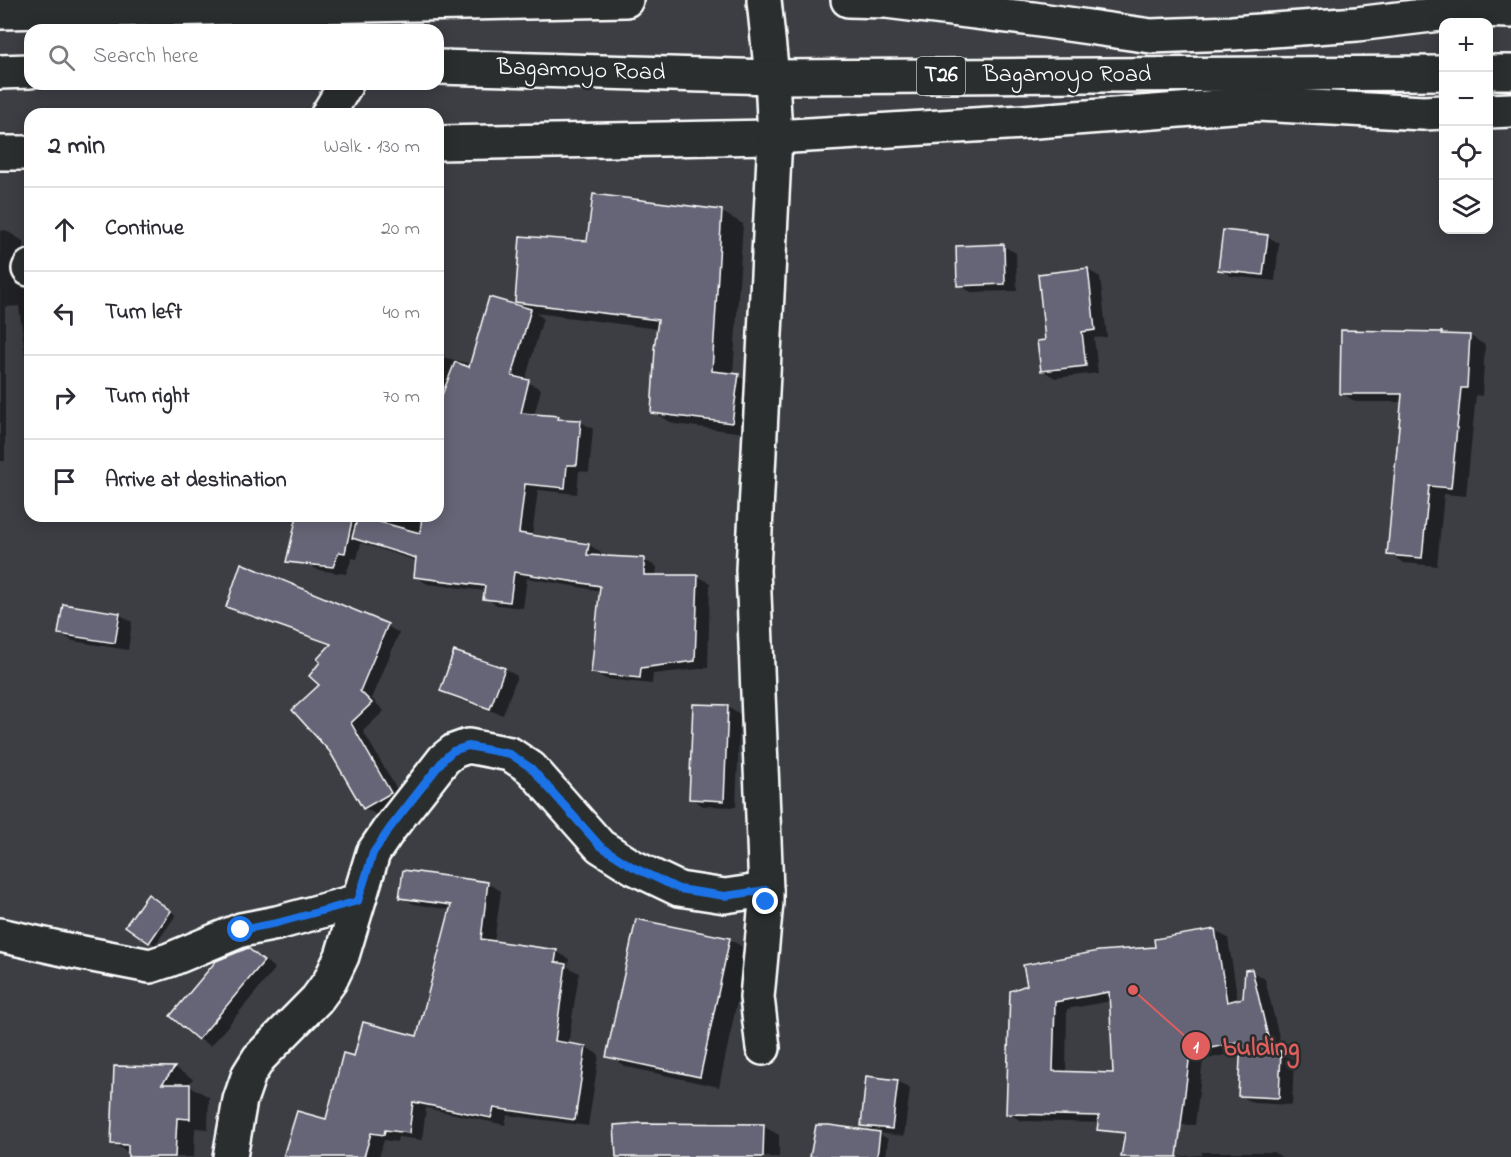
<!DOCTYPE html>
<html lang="en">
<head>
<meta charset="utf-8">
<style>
  :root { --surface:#fff; --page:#f7f7f7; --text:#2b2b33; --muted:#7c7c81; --line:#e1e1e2 }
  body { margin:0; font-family:"Indie Flower",sans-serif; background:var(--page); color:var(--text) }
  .controls { position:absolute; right:18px; top:18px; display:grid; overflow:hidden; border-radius:12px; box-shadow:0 3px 15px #0003 }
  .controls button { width:54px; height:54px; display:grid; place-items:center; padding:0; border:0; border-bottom:2px solid var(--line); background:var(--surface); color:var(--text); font:30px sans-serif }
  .stop { position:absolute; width:18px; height:18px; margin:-14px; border:4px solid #1a73e8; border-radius:50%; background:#fff }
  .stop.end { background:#1a73e8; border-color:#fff; box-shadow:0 2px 6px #0008 }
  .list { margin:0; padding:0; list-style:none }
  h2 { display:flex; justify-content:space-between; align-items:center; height:78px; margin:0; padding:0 24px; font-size:26px }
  h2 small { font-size:20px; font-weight:400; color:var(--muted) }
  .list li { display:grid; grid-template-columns:39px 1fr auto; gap:18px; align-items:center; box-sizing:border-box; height:84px; padding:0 24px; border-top:2px solid var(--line) }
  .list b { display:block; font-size:22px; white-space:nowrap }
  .list em { font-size:20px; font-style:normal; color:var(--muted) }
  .icon { flex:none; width:33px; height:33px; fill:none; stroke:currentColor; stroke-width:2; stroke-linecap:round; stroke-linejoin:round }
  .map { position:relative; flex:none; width:1511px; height:1157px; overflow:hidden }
  .search { position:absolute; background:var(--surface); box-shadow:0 3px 15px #0003; left:24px; top:24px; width:420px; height:66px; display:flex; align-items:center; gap:15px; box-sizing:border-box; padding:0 21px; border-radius:18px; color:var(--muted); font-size:22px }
  .panel { position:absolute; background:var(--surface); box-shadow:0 3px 15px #0003; left:24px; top:108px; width:420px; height:414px; border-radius:18px }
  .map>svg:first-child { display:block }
</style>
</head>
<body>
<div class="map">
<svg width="1511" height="1157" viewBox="0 0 1511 1157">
  <rect width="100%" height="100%" fill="#3c3e44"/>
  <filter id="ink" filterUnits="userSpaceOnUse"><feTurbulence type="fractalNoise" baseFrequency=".0167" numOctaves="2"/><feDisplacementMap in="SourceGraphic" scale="12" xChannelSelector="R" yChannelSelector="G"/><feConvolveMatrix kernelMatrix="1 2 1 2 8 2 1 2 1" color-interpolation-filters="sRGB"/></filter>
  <g filter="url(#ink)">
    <g fill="#0007" fill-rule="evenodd">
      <path d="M722 212 743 224 733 375 738 376 759 388 753 434 674 424 653 412 658 329 536 313 543 318 525 381 541 389 534 416 558 417 564 421 581 422 593 429 589 472 579 471 577 494 538 490 532 536 589 545 601 552 600 557 644 560 657 567 656 576H697L710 583 708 668 653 674 652 684 606 679 593 672 601 591 527 578 523 608 497 605 485 598 486 591 428 584 415 577 417 561 361 543 357 559 352 558 346 574 318 570 306 563 318 516H438V356L471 364 529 309 516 301 588 243Z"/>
      <path d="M5 230 23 241 24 279 28 281 30 289V357L25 354 19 306 5 307V461H0V231Z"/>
      <path d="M1225 232 1268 237 1279 243 1275 281 1231 276 1220 269Z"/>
      <path d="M1003 246 1016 253 1017 291 971 292 959 285Z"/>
      <path d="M1088 270 1100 277 1107 337 1094 338 1098 373 1055 378 1042 370 1046 341Z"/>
      <path d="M1442 333 1445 335 1470 336 1485 345 1482 396 1476 395 1466 496 1444 494 1437 566 1404 563 1389 554 1403 402H1356L1341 393Z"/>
      <path d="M227 606 387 626 399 633 372 699 384 711 363 731 403 800 377 815 364 808 321 684 332 645 240 613Z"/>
      <path d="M119 614 132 622 128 650 73 641 60 634Z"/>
      <path d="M455 652 505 669 517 676 503 715 454 698 442 691Z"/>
      <path d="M728 706 740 714 736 807 703 806 691 798Z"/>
      <path d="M404 872 488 883 501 891 494 942 556 951 569 959 568 967 579 973 568 1045 586 1047 599 1055 588 1126 507 1115 505 1125 426 1108 422 1140 398 1137 397 1142 384 1140 379 1157H285L327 1121 355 1058 418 1038 452 910 414 904 401 897Z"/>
      <path d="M154 899 176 915 155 945 149 941Z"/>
      <path d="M1215 931 1228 938 1238 1001 1245 1000 1251 971 1265 979 1283 1053 1294 1060 1292 1105 1253 1103 1240 1095 1242 1051 1203 1060 1195 1125 1021 1121 1008 1113 1011 992ZM1111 1001 1114 1074 1066 1073 1067 1009Z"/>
      <path d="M729 939 748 950 719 1087 627 1067 608 1056Z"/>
      <path d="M248 949 261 957 275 969 211 1046 199 1039Z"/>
      <path d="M115 1067 175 1068 193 1079 188 1085 209 1097 208 1129 195 1128 194 1157H131L130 1153 112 1143Z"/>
      <path d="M898 1081 910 1089 904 1136 878 1133 888 1139 886 1157H812L876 1133 862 1125Z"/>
      <path d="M763 1126 779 1135V1157H715Z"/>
      <path d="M1202 1152H1273L1282 1157H1170L1202 1155Z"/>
    </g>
    <g fill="#656577" stroke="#fff" stroke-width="1.5" fill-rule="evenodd">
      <path d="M593 194 722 210 712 371 739 374 732 423 651 413 655 349H654L658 320 515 302 520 236 587 241Z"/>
      <path d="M1223 230 1268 235 1263 275 1218 270Z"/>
      <path d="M1004 244 1005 284 957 286 956 246Z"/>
      <path d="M1088 268 1095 330 1082 332 1086 366 1041 371 1037 341 1045 340 1038 274Z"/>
      <path d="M489 297 531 309 512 376 529 380 521 413 559 416 558 419 581 420 577 465H567L565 488 525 484 519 533 589 544 587 555 644 558V575H698L695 661 641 668 640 678 591 673 600 586 514 572 510 602 483 599 485 586 414 577 416 558 352 538 358 516 420 533 422 516H438V405L455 362 469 367Z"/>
      <path d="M1341 330 1442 332V334L1470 335 1467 388H1461L1451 488 1429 486 1422 558 1387 555 1402 394H1340Z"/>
      <path d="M297 516H353L345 553 339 552 333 567 286 562Z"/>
      <path d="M241 563 388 624 360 691 372 703 351 723 391 793 363 809 330 752 292 710 319 685 309 676 320 662 317 659 331 644 226 607Z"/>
      <path d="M63 604 120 613 115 643 58 634Z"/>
      <path d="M454 651 505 668 490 709 440 691Z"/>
      <path d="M693 704 728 705 724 801 689 799Z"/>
      <path d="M403 870 488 882 481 939 557 950 555 962 566 964 555 1041 586 1046 575 1120 494 1108 491 1118 413 1102 409 1133 385 1130 384 1135 371 1133 364 1157H283L297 1111 326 1119 343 1053 354 1056 363 1022 417 1036 451 905 399 898Z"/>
      <path d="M148 894 171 911 149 943 125 926Z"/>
      <path d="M636 919 730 938 700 1077 606 1057Z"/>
      <path d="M1215 929 1227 1002 1243 998 1245 970 1252 969 1271 1050 1281 1051 1279 1098 1238 1096 1241 1041 1190 1053 1177 1157H1121L1125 1133 1097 1130 1099 1116 1006 1114 1010 991 1027 985 1023 965 1099 951 1155 947 1154 939ZM1109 992 1113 1073 1053 1071 1055 1002Z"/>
      <path d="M248 948 264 961 198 1040 170 1016 216 961Z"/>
      <path d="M114 1066 175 1067 162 1084H190V1119L177 1118 175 1157H128V1145L111 1144Z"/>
      <path d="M866 1076 898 1080 892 1129 861 1126Z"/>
      <path d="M641 1123 764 1124 763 1157H616L614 1125Z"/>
      <path d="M816 1125H829L880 1132 877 1157H810Z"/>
    </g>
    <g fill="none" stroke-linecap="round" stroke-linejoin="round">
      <g stroke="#fff" stroke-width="38">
        <g id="minor">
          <path d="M848 0 886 1 1033 19 1151 36 1232 33 1357 24 1473 10 1511 11"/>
          <path d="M0 12 626 0"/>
          <path d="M1488 111 1511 110"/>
          <path d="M328 114 346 84"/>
          <path d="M438 143 775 137 1023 122 1258 104 1423 113 1444 112"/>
          <path d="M0 153H30"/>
          <path d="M29 269 30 267"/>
          <path d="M0 935 72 951 150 966 169 960 241 930 277 923 358 901"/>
          <path d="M763 1048 757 997 766 902V890L753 570 775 137 772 77 764 0"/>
          <path d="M230 1157 240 1100 249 1074 259 1058 317 999 330 981 342 956 373 853 390 828 444 759 454 751 468 746 510 754 531 768 600 846 633 867 679 889 725 896 766 890"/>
        </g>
      </g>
      <g stroke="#fff" stroke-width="38">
        <g id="highway">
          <path d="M438 67 772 77 1444 73"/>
          <path d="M0 72 30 71"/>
          <path d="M1488 72H1511"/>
        </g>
      </g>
      <use href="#minor" stroke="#2a2d2e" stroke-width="33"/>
      <use href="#highway" stroke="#2a2d2e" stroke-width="33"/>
    </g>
  </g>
  <g fill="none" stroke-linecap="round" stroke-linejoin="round" filter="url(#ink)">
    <path stroke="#1a73e8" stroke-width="8" d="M241 930 277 923 358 901 373 853 390 828 444 759 453 751 468 746 510 754 531 768 600 846 633 867 679 889 725 896 766 890V902"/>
  </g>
  <g text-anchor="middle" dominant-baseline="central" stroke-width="5" stroke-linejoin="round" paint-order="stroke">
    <rect fill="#2a2d2e" stroke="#bfc0c0" stroke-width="1.5" x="917" y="57" width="48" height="38" rx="4.5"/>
    <g font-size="22" font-weight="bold" fill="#fff">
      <text x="941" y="76">T26</text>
    </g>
    <g font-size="24" fill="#fff" stroke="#2a2d2e">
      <text transform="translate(581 71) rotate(2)">Bagamoyo Road</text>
      <text x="1067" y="75">Bagamoyo Road</text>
    </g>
  </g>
  <path fill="none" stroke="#e05e5e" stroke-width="2" d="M1133 990L1196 1046"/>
  <g fill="#e05e5e" stroke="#2a2d2e" stroke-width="2">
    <circle cx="1133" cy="990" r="6"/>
    <circle cx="1196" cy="1046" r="15"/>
  </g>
  <g font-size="18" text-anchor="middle" font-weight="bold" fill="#fff">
    <text x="1196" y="1052">1</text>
  </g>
  <g font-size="26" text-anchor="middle" font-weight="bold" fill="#e05e5e" stroke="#2a2d2e" stroke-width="5" stroke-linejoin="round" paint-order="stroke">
    <text x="1261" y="1055">bulding</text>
  </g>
</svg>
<div class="controls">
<button>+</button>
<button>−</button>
<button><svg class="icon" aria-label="locate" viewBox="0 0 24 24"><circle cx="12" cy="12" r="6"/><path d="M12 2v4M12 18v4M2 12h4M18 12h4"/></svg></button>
<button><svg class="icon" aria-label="layers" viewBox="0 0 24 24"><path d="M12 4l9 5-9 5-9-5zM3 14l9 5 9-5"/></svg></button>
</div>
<div class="stop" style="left:241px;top:930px"></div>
<div class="stop end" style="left:766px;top:902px"></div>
<div class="search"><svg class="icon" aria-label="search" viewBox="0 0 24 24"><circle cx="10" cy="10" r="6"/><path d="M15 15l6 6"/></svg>Search here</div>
<section class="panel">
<h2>2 min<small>Walk · 130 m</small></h2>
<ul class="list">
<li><svg class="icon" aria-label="ahead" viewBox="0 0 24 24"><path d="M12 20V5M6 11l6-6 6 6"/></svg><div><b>Continue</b></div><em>20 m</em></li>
<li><svg class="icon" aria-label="left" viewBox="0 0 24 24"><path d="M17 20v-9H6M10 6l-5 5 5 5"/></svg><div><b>Turn left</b></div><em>40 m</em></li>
<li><svg class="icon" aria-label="right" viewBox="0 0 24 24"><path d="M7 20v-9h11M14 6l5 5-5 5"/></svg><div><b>Turn right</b></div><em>70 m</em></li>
<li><svg class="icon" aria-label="arrive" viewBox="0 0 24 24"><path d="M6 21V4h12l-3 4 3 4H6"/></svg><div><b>Arrive at destination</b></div></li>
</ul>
</section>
</div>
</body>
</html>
